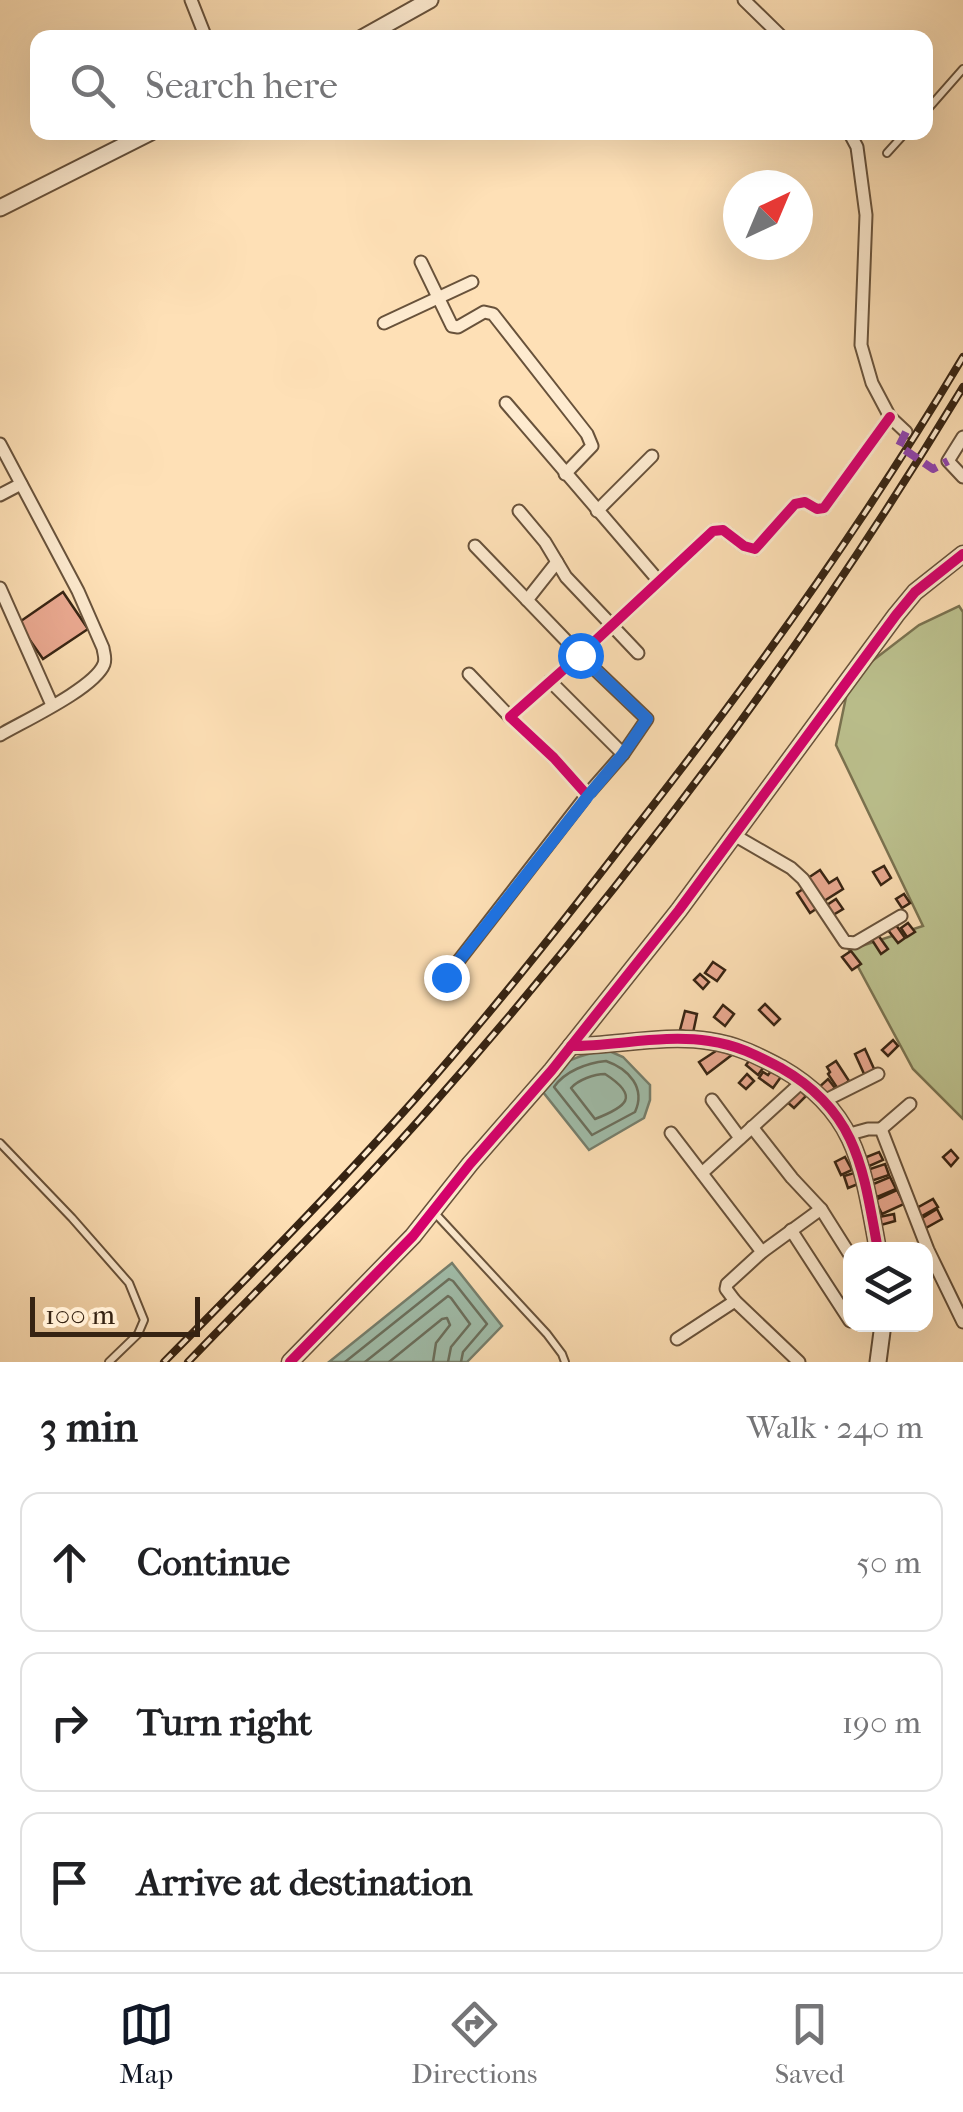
<!DOCTYPE html>
<html lang="en">
<head>
<meta charset="utf-8">
<style>
  :root { --surface:#fff; --page:#f2f2f2; --text:#202124; --muted:#757577; --line:#e0e0e0; --accent:#111827 }
  body { margin:0; font-family:"IM FELL French Canon",serif; background:var(--page); color:var(--text) }
  .controls { position:absolute; right:30px; bottom:30px; display:grid; overflow:hidden; border-radius:20px; box-shadow:0 10px 40px #0002 }
  .controls button { width:90px; height:90px; display:grid; place-items:center; padding:0; border:0; border-bottom:2px solid var(--line); background:var(--surface); color:var(--text); font:50px sans-serif }
  .compass { position:absolute; left:723px; top:170px; width:90px; height:90px; border-radius:50%; background:var(--surface); box-shadow:0 10px 40px #0002; rotate:44deg }
  .scale { position:absolute; left:30px; bottom:25px; width:170px; box-sizing:border-box; padding-left:10px; border:5px solid #362312; border-top:0; font-size:28px; line-height:35px; white-space:nowrap; color:#362312; -webkit-text-stroke:8px #feebd0; paint-order:stroke }
  .stop { position:absolute; width:30px; height:30px; margin:-22px; border:8px solid #1a73e8; border-radius:50%; background:#fff }
  .stop.end { background:#1a73e8; border-color:#fff; box-shadow:0 2px 10px #0008 }
  .list { margin:0; padding:0; list-style:none }
  h2 { display:flex; justify-content:space-between; align-items:center; height:130px; margin:0; padding:0 40px; font-size:42px }
  h2 small { font-size:32px; font-weight:400; color:var(--muted) }
  .list li { display:grid; grid-template-columns:65px 1fr auto; gap:30px; align-items:center; box-sizing:border-box; height:140px; margin:0 20px 20px; padding:0 20px; border:2px solid var(--line); border-radius:20px }
  .list b { display:block; font-size:38px; white-space:nowrap }
  .list em { font-size:32px; font-style:normal; color:var(--muted) }
  .icon { flex:none; width:55px; height:55px; fill:none; stroke:currentColor; stroke-width:2; stroke-linecap:round; stroke-linejoin:round }
  .map { position:relative; flex:none; width:963px; height:1362px; overflow:hidden }
  .search { position:absolute; background:var(--surface); box-shadow:0 10px 40px #0002; left:30px; right:30px; top:30px; height:110px; display:flex; align-items:center; gap:25px; box-sizing:border-box; padding:0 35px; border-radius:20px; color:var(--muted); font-size:38px }
  .sheet { height:610px; background:var(--surface) }
  nav { display:flex; justify-content:space-around; align-items:center; box-sizing:border-box; height:140px; border-top:2px solid var(--line); background:var(--surface); font-size:28px; color:var(--muted) }
  nav a { display:grid; justify-items:center; gap:5px }
  nav .on { color:var(--accent) }
  .map>svg:first-child { display:block }
</style>
</head>
<body>
<div class="map">
<svg width="963" height="1362" viewBox="0 0 963 1362">
  <rect width="100%" height="100%" fill="#fee0b6"/>
  <filter id="stains"><feTurbulence type="fractalNoise" baseFrequency=".002" numOctaves="4"/><feColorMatrix values="0 0 0 0 .2 0 0 0 0 .09 0 0 0 0 .02 0 0 0 .5 -.17"/></filter>
  <radialGradient id="worn" r=".72"><stop offset=".6" stop-color="#630" stop-opacity="0"/><stop offset="1" stop-color="#630" stop-opacity=".3"/></radialGradient>
  <path fill="#bdc390" stroke="#7a7351" stroke-width="2.5" d="M959 606 963 612V1119L913 1069 849 950 923 926 836 745 850 678 919 625Z"/>
  <g fill="#a0bdaa" stroke="#767f6d" stroke-width="2.5">
    <path d="M607 1050 623 1057 650 1085V1100L644 1118 589 1150 543 1092C546 1063 583 1054 607 1050Z"/>
    <path d="M452 1263 502 1326 467 1362H329Z"/>
  </g>
  <g fill="none" stroke-linecap="round" stroke-linejoin="round">
    <g stroke="#6b705e" stroke-width="2.5">
      <path d="M606 1061C629 1069 646 1088 635 1112L592 1135 554 1087C565 1071 587 1063 606 1061Z"/>
      <path d="M605 1074C641 1097 626 1107 595 1119L571 1088C578 1080 594 1074 605 1074Z"/>
      <path d="M345 1362 449 1279 453 1281 487 1324 463 1352 461 1362"/>
      <path d="M365 1362 448 1296 451 1298 470 1324 451 1347 448 1362"/>
      <path d="M389 1362 442 1319 447 1318 450 1325 436 1343 433 1362"/>
    </g>
  </g>
  <g fill="#ecaa92" stroke="#362312" stroke-width="2.5">
    <path d="M63 592 88 629 43 659 18 623Z"/>
    <path d="M884 866 891 878 881 885 873 872Z"/>
    <path d="M820 870 829 883 837 878 843 889 824 901 808 878Z"/>
    <path d="M806 887 819 907 810 913 797 893Z"/>
    <path d="M904 894 910 903 902 908 896 899Z"/>
    <path d="M836 899 843 909 833 915 827 905Z"/>
    <path d="M908 923 915 932 907 937 901 928Z"/>
    <path d="M896 925 905 938 898 943 888 930Z"/>
    <path d="M878 935 888 949 881 954 872 940Z"/>
    <path d="M851 951 861 964 852 970 842 957Z"/>
    <path d="M713 962 725 970 717 981 705 973Z"/>
    <path d="M700 974 709 982 703 989 694 980Z"/>
    <path d="M765 1004 780 1019 774 1025 759 1010Z"/>
    <path d="M723 1005 734 1014 725 1026 714 1017Z"/>
    <path d="M685 1011 697 1014 693 1033 680 1030Z"/>
    <path d="M893 1040 898 1046 888 1056 882 1050Z"/>
    <path d="M722 1047 733 1054 707 1074 699 1062Z"/>
    <path d="M865 1049 875 1071 865 1076 855 1054Z"/>
    <path d="M751 1058 763 1068 758 1075 746 1065Z"/>
    <path d="M836 1061 849 1081 838 1089 828 1074 830 1072 827 1067Z"/>
    <path d="M774 1067 783 1074 773 1088 759 1078 763 1072 768 1075Z"/>
    <path d="M747 1074 754 1081 746 1089 739 1083Z"/>
    <path d="M828 1079 835 1088 824 1097 817 1089Z"/>
    <path d="M799 1089 806 1096 794 1108 786 1101Z"/>
    <path d="M951 1150 958 1158 951 1166 943 1157Z"/>
    <path d="M879 1152 883 1160 867 1167 864 1158Z"/>
    <path d="M845 1157 852 1170 841 1175 835 1162Z"/>
    <path d="M885 1164 889 1175 871 1181 867 1170Z"/>
    <path d="M854 1173 858 1184 848 1188 844 1176Z"/>
    <path d="M890 1177 896 1189 877 1197 871 1185Z"/>
    <path d="M897 1190 904 1204 882 1214 875 1200Z"/>
    <path d="M933 1199 938 1207 920 1217 915 1209Z"/>
    <path d="M937 1209 942 1219 924 1229 919 1220Z"/>
    <path d="M894 1214 895 1221 881 1225 879 1217Z"/>
  </g>
  <g fill="none" stroke-linecap="round" stroke-linejoin="round">
    <g stroke="#68523b" stroke-width="10">
      <g id="service">
        <path d="M926 111 963 69"/>
        <path d="M887 153 906 132"/>
        <path d="M0 1143 72 1218 129 1283 144 1320 138 1334 109 1362"/>
        <path d="M433 1211 547 1334 562 1354 565 1362"/>
      </g>
    </g>
    <g stroke="#68523b" stroke-width="15">
      <g id="minor">
        <path d="M191 0 206 38"/>
        <path d="M744 0 783 38"/>
        <path d="M849 132 857 147 866 215 861 345 872 383 890 417 906 432"/>
        <path d="M421 262 452 326 458 327 484 312 493 314 587 434 592 446 565 474"/>
        <path d="M384 323 472 282"/>
        <path d="M506 403 658 580"/>
        <path d="M963 437 948 461 963 477"/>
        <path d="M0 444 78 591 103 648C104 655 106 658 104 664 95 688 24 721 0 735"/>
        <path d="M0 495 21 484"/>
        <path d="M519 511 545 542 557 562"/>
        <path d="M597 511 652 456"/>
        <path d="M0 588 52 705"/>
        <path d="M527 600 557 562 566 577 638 653"/>
        <path d="M469 674 510 717"/>
        <path d="M550 681 623 754"/>
        <path d="M587 795 554 758 510 717 580 655 713 531 723 530 744 546 755 549 795 504 805 502 817 509 824 508 890 417"/>
        <path d="M734 835 791 868 803 879 845 942 855 943 901 916"/>
        <path d="M446 977 587 795 623 754 647 719 580 655 475 546"/>
        <path d="M712 1100 740 1138"/>
        <path d="M824 1101 878 1074"/>
        <path d="M752 1127 792 1178 821 1209 850 1255"/>
        <path d="M881 1129 910 1104"/>
        <path d="M671 1133 762 1252"/>
        <path d="M850 1134 868 1129H881L928 1250 963 1322"/>
        <path d="M702 1173 803 1081"/>
        <path d="M791 1230 850 1321"/>
        <path d="M677 1339 735 1301"/>
        <path d="M799 1362 735 1301 726 1289 727 1284 762 1252 821 1209"/>
      </g>
    </g>
    <g stroke="#68523b" stroke-width="19">
      <g id="tertiary">
        <path d="M362 38 430 0"/>
        <path d="M0 208 151 132"/>
        <path d="M571 1046C617 1046 663 1034 709 1041 737 1045 756 1055 781 1068 858 1112 863 1169 878 1250"/>
        <path d="M290 1362 413 1236 470 1164 552 1070 679 910 896 615 915 592 963 554"/>
        <path d="M878 1362 883 1324"/>
      </g>
    </g>
    <use href="#service" stroke="#feebd0" stroke-width="6"/>
    <use href="#minor" stroke="#feebd0" stroke-width="11"/>
    <use href="#tertiary" stroke="#feebd0" stroke-width="15"/>
    <g stroke="#362312" stroke-width="8">
      <g id="rail">
        <path d="M164 1362C249 1276 334 1190 415 1099 490 1014 561 925 630 835 750 682 864 524 963 357"/>
        <path d="M188 1362C268 1279 351 1197 428 1110 626 886 808 644 963 387"/>
      </g>
    </g>
    <use href="#rail" stroke="#feebd0" stroke-width="4" stroke-dasharray="11" stroke-linecap="butt"/>
    <path stroke="#8e44ad" stroke-width="8" stroke-dasharray="15 8" stroke-linecap="butt" d="M906 432 899 446 933 469 948 461"/>
    <g stroke="#feebd0" stroke-width="16">
      <g id="cycleway">
        <path d="M587 795 554 758 510 717 580 655 713 531 723 530 744 546 755 549 795 504 805 502 817 509 824 508 890 417"/>
        <path d="M571 1046C617 1046 663 1034 709 1041 737 1045 756 1055 781 1068 858 1112 863 1169 878 1250"/>
        <path d="M290 1362 413 1236 470 1164 552 1070 679 910 896 615 915 592 963 554"/>
      </g>
    </g>
    <use href="#cycleway" stroke="#d6006c" stroke-width="10"/>
  </g>
  <g fill="none" stroke-linecap="round" stroke-linejoin="round">
    <path stroke="#1a73e8" stroke-width="12" d="M446 977 588 796 623 754 647 719 580 655"/>
  </g>
  <rect width="100%" height="100%" filter="url(#stains)"/>
  <rect width="100%" height="100%" fill="url(#worn)"/>
</svg>
<div class="controls">
<button><svg class="icon" aria-label="layers" viewBox="0 0 24 24"><path d="M12 4l9 5-9 5-9-5zM3 14l9 5 9-5"/></svg></button>
</div>
<svg class="compass" viewBox="-18 -18 36 36"><path d="M0-13l5 13h-10z" fill="#e53935"/><path d="M0 13l5-13h-10z" fill="#757577"/></svg>
<div class="scale">100 m</div>
<div class="stop" style="left:580px;top:655px"></div>
<div class="stop end" style="left:446px;top:977px"></div>
<div class="search"><svg class="icon" aria-label="search" viewBox="0 0 24 24"><circle cx="10" cy="10" r="6"/><path d="M15 15l6 6"/></svg>Search here</div>
</div>
<section class="sheet">
<h2>3 min<small>Walk · 240 m</small></h2>
<ul class="list">
<li><svg class="icon" aria-label="ahead" viewBox="0 0 24 24"><path d="M12 20V5M6 11l6-6 6 6"/></svg><div><b>Continue</b></div><em>50 m</em></li>
<li><svg class="icon" aria-label="right" viewBox="0 0 24 24"><path d="M7 20v-9h11M14 6l5 5-5 5"/></svg><div><b>Turn right</b></div><em>190 m</em></li>
<li><svg class="icon" aria-label="arrive" viewBox="0 0 24 24"><path d="M6 21V4h12l-3 4 3 4H6"/></svg><div><b>Arrive at destination</b></div></li>
</ul>
</section>
<nav>
<a class="on"><svg class="icon" aria-label="map" viewBox="0 0 24 24"><path d="M3 6l6-2 6 2 6-2v14l-6 2-6-2-6 2zM9 4v14M15 6v14"/></svg>Map</a>
<a><svg class="icon" aria-label="directions" viewBox="0 0 24 24"><path d="M12 3l9 9-9 9-9-9zM9 14v-3h6M13 9l2 2-2 2"/></svg>Directions</a>
<a><svg class="icon" aria-label="saved" viewBox="0 0 24 24"><path d="M7 4h10v16l-5-4-5 4z"/></svg>Saved</a>
</nav>
</body>
</html>
